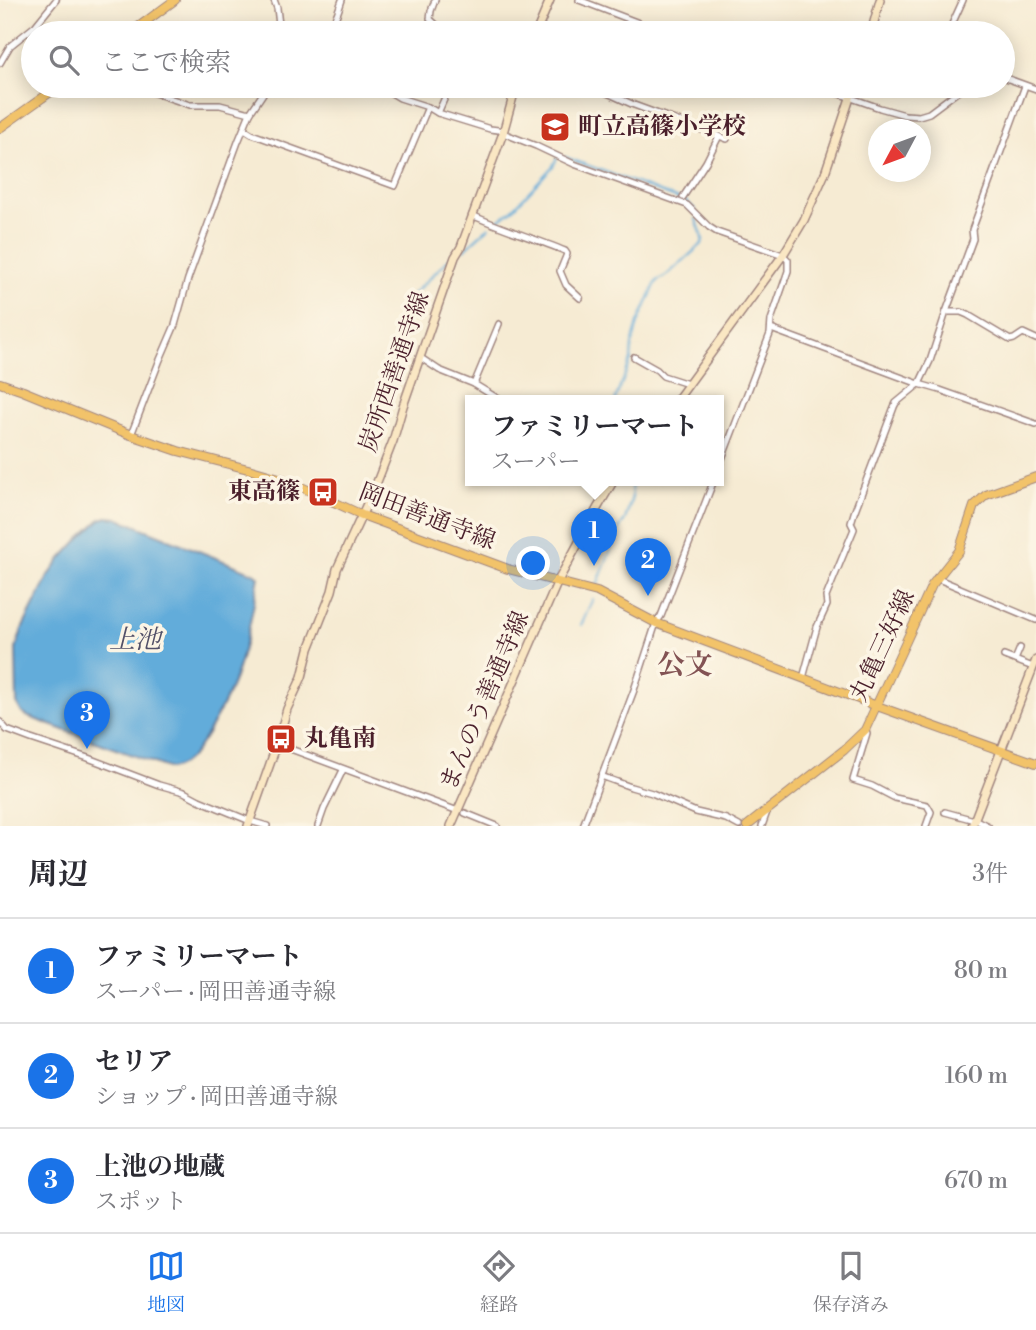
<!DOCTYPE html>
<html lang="ja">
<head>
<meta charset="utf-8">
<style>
  :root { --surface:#fff; --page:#f7f7f7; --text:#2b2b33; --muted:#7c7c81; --line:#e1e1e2; --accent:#1a73e8 }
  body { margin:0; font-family:"Libre Bodoni","Noto Serif JP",serif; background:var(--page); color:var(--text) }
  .compass { position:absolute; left:868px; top:119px; width:63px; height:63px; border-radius:50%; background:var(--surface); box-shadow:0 4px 18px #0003; rotate:229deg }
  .you { position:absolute; left:534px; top:564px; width:24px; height:24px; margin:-18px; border:5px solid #fff; border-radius:50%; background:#1a73e8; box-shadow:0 0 0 10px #1a73e833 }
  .badge { display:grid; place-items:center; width:46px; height:46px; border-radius:50%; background:var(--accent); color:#fff; font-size:23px; font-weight:700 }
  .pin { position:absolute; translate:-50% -58px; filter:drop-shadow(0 2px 4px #0008) }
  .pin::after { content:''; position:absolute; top:37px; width:24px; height:21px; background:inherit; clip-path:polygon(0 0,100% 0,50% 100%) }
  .popup { position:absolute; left:465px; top:395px; width:259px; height:91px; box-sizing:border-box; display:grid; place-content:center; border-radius:0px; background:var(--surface); filter:drop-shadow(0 2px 5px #0005); font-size:23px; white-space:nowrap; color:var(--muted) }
  .popup b { font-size:26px; color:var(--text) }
  .popup::after { content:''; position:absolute; left:50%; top:100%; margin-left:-14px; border:14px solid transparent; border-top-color:var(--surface) }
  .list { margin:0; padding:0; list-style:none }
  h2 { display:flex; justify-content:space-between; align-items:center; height:91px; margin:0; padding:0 28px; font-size:30px }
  h2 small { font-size:23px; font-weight:400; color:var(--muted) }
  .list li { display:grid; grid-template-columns:46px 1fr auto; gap:21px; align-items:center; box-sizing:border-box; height:105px; padding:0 28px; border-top:2px solid var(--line) }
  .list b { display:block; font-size:26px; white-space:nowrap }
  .list p { margin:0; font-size:23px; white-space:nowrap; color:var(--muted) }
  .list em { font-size:23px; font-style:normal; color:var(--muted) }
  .icon { flex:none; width:38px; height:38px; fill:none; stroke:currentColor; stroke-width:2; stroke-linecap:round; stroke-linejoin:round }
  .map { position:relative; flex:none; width:1036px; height:826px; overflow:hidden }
  .search { position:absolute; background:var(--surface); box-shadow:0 4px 18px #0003; left:21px; right:21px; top:21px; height:77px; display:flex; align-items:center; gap:18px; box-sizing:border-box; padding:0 24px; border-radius:38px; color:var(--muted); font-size:26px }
  .sheet { height:406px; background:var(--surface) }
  nav { display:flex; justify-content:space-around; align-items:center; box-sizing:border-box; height:98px; border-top:2px solid var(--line); background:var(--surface); font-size:19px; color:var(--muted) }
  nav a { display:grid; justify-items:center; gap:4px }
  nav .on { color:var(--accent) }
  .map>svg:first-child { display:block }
</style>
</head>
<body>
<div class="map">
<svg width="1036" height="826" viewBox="0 0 1036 826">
  <rect width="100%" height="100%" fill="#fcf5e5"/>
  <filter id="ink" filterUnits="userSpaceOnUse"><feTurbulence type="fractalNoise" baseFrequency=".0143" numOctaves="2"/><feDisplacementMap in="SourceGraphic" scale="14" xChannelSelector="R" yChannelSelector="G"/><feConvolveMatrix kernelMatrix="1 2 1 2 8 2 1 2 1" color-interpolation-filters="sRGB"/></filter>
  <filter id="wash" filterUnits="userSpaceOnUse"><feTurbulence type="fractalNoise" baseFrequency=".00686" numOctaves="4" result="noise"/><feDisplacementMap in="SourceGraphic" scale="28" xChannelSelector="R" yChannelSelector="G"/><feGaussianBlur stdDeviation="1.57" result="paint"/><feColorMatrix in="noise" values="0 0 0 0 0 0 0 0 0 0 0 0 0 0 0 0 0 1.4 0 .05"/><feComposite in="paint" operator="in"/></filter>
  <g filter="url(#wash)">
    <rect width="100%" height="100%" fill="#f6ebd3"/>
    <path fill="#62acda" stroke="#566682" stroke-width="2" d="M107 517 117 518 256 574 259 577C252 613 246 649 233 683 226 700 217 716 208 732 198 748 189 765 170 769L29 717 22 713 17 704 16 649 22 629 48 577 60 560 80 538 101 519Z"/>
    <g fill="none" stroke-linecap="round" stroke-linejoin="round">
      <g stroke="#62acda" stroke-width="2">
        <path d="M565 157 687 202 695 210"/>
        <path d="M496 222 512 210 553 166 557 158"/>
        <path d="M464 250 489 227"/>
        <path d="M397 310 451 257"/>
        <path d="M615 400 631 360 632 345 638 323 655 285 657 281 667 275 702 244 703 238 696 219"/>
        <path d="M596 588 618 531 625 520 632 497 631 480"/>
        <path d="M581 625 593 599"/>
      </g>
    </g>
  </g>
  <g filter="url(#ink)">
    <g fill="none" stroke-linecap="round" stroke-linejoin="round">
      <g stroke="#a0857f" stroke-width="8">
        <g id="street">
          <path d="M274 0 277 8 280 33"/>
          <path d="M435 0 431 11 430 19 445 33"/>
          <path d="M579 0 665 33"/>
          <path d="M315 33C336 23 334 23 342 0"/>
          <path d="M948 33 963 0"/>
          <path d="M0 63 10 46 35 26 56 0"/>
          <path d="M1003 77 1036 89"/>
          <path d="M134 86 190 105H220L250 113"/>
          <path d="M380 86 400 98 428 107 438 113 490 129 498 130"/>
          <path d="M592 86 634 105 727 139"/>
          <path d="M817 86 880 108 905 115 919 116 929 113 965 86"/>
          <path d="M438 113 450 86"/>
          <path d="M244 129 252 134 395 186 428 107"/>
          <path d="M503 133 536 146 574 164 687 205 709 227 717 232 783 255 788 260V271L771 320 770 334 718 469"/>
          <path d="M683 197 706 162 719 136"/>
          <path d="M472 215C502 229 534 238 565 251L567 254 560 271 566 285 580 298"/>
          <path d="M946 312H961L968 315 1010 340 1014 339 1023 333 1036 339"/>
          <path d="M771 329 919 384 940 390 1036 424"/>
          <path d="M634 357 657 370 663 376 688 384"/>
          <path d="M421 358 439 370 474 384 500 400"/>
          <path d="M474 384 499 324"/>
          <path d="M131 435 159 362 175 325 188 279 238 142 250 113 268 86"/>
          <path d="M936 578 1036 620"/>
          <path d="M1004 656 1033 667"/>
          <path d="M1015 660 1020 648"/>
          <path d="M803 678 817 627 827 605 826 597 854 529 851 523 854 513 894 407 896 403 919 384 930 361 946 312 973 239 972 230 1025 86"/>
          <path d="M0 722 7 730 31 739 88 758 159 785 184 792 199 800 250 821 267 826"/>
          <path d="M865 730 867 733 853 780 872 786 895 798 927 805 931 812 926 826"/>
          <path d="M277 744 458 811"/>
          <path d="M601 776 631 787 652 793 696 812 726 819 739 826"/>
          <path d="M945 812 978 821 988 826"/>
          <path d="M465 813 497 826"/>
          <path d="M318 826 324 809 343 770"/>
          <path d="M583 826 634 690 656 623 661 616 714 480"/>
          <path d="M762 826 767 812"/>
        </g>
      </g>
      <g stroke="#a0857f" stroke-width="10">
        <g id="secondary">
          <path d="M536 33 550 0"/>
          <path d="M871 33 880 0"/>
          <path d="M677 400 783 255 804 220 825 173 854 86"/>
          <path d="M248 826 277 744 287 709 302 677 309 649 332 591 337 569 377 482 393 441 403 406 455 257 461 247 503 133 516 86"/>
          <path d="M451 826 558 581 598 507 614 480"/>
          <path d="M972 826 1036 660"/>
        </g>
      </g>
      <g stroke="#a0857f" stroke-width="10">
        <g id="primary">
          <path d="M130 33 175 0"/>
          <path d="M0 128 59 86"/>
          <path d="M0 383 23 391 131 435 178 451 248 469 286 480 362 515 508 569 597 592 656 623 877 706 1036 763"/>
          <path d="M747 826 844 750 865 730 932 585 959 551 974 506 986 495 1036 477"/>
        </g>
      </g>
      <use href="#street" stroke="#fff" stroke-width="5"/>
      <use href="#secondary" stroke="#fae7c3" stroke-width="7"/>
      <use href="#primary" stroke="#f2c36a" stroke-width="8"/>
    </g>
  </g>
  <defs>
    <g id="school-square" transform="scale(1.575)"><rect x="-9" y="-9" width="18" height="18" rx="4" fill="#c8321e" stroke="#fcf5e5"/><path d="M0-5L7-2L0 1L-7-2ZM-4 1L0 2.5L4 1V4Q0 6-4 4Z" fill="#fff"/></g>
    <g id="bus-square" transform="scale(1.575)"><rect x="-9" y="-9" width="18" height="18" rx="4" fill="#c8321e" stroke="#fcf5e5"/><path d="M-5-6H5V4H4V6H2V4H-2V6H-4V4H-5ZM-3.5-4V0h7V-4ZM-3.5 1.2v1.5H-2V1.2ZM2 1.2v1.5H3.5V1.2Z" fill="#fff"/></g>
  </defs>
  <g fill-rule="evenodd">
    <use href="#school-square" x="555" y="127"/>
    <use href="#bus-square" x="323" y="492"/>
    <use href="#bus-square" x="281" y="739"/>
  </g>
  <g text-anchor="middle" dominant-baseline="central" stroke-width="7" stroke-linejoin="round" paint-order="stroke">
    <g font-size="24" font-weight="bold" fill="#4a1f2b" stroke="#fcf5e5" text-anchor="start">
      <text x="578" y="127">町立高篠小学校</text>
      <text x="300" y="492" text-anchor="end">東高篠</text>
      <text x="304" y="739">丸亀南</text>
    </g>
    <g font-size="24" fill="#4a1f2b" stroke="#fcf5e5">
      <text transform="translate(395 372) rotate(-71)">炭所西善通寺線</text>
      <text transform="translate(427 517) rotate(21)">岡田善通寺線</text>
      <text transform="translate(883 646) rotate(-65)">丸亀三好線</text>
      <text transform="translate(485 701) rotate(-67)">まんのう善通寺線</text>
    </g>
    <g font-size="26" font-style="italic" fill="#525068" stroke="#fcf5e5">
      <text x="135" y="640">上池</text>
    </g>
    <g font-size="28" font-weight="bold" fill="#835354" stroke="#fcf5e5">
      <text x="685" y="665">公文</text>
    </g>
  </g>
</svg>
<svg class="compass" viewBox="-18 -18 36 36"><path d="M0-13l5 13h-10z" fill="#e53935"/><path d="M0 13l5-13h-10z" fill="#7c7c81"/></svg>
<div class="you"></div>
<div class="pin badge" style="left:594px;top:566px">1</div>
<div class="popup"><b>ファミリーマート</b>スーパー</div>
<div class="pin badge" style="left:648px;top:596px">2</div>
<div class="pin badge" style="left:87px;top:749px">3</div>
<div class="search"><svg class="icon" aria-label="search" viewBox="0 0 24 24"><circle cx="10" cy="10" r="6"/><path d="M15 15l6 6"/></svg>ここで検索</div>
</div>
<section class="sheet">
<h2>周辺<small>3件</small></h2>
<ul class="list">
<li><span class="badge">1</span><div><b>ファミリーマート</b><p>スーパー · 岡田善通寺線</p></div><em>80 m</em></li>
<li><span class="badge">2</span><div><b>セリア</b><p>ショップ · 岡田善通寺線</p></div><em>160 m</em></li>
<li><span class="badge">3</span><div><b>上池の地蔵</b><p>スポット</p></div><em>670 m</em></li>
</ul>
</section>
<nav>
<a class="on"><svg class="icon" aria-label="map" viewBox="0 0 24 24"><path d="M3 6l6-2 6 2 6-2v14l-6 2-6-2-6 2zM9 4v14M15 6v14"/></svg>地図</a>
<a><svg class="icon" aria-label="directions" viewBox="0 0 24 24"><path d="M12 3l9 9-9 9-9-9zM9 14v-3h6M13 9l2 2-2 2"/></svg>経路</a>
<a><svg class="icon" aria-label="saved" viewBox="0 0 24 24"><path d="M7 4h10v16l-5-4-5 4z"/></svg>保存済み</a>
</nav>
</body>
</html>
